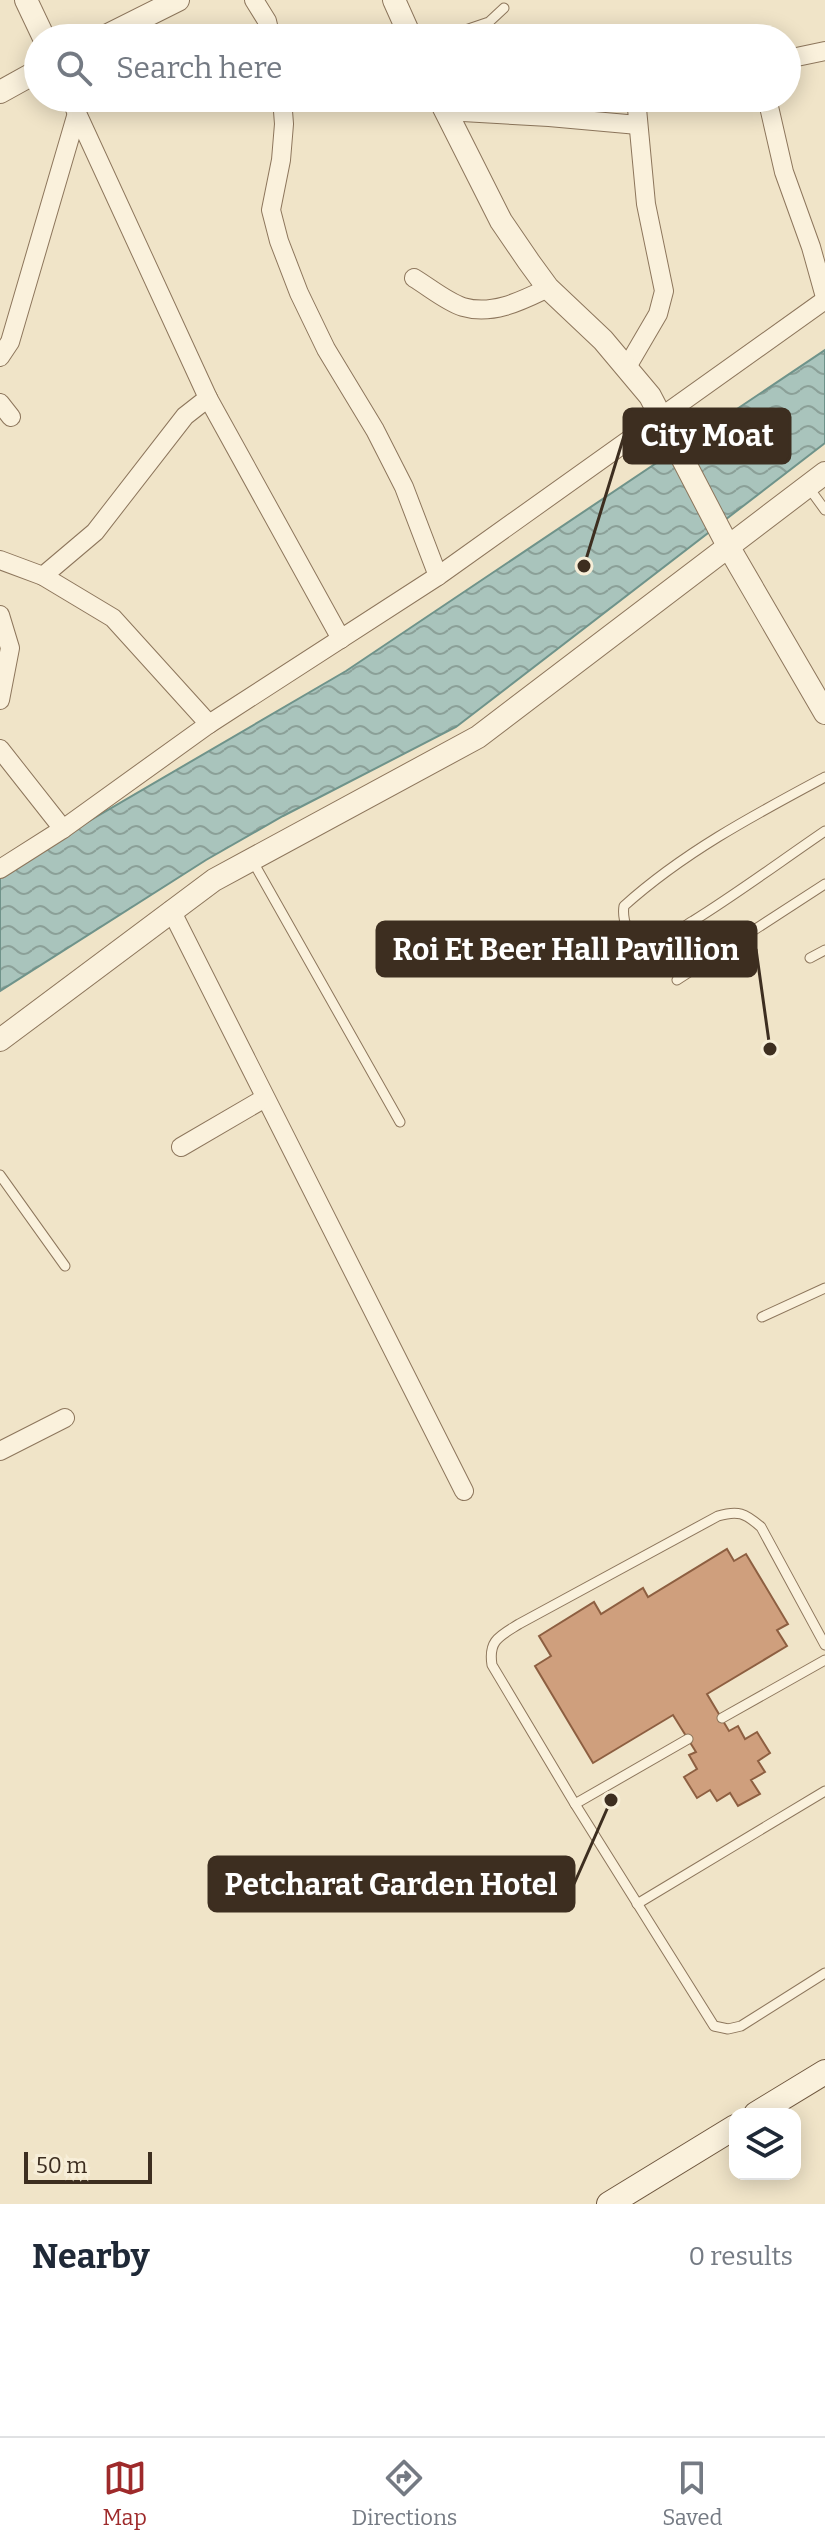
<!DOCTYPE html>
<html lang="en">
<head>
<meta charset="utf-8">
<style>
  :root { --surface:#fff; --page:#f6f6f7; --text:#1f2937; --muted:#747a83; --line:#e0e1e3; --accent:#9e2a2b }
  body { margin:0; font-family:Bitter,serif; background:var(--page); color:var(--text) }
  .controls { position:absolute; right:24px; bottom:24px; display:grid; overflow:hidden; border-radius:16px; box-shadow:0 4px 20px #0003 }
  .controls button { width:72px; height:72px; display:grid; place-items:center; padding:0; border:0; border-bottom:2px solid var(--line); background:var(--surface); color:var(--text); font:40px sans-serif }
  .scale { position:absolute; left:24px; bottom:20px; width:128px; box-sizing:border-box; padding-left:8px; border:4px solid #3d2e20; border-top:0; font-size:22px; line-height:28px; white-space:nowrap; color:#3d2e20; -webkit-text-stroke:6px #f7eed8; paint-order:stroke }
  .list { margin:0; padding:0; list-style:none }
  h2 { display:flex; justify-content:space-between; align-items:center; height:104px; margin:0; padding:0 32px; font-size:34px }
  h2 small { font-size:26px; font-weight:400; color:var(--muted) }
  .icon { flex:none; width:44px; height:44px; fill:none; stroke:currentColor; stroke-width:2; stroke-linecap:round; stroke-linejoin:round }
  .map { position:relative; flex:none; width:825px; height:2204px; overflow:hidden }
  .search { position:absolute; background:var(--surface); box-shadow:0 4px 20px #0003; left:24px; right:24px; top:24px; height:88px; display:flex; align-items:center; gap:20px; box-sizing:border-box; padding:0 28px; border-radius:44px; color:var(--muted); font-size:30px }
  .sheet { height:232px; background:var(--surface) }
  nav { display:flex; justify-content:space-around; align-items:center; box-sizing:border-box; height:112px; border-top:2px solid var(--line); background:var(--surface); font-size:22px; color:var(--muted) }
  nav a { display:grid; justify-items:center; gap:4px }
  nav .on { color:var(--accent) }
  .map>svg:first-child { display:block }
</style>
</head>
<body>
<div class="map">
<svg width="825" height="2204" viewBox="0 0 825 2204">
  <defs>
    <pattern id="water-waves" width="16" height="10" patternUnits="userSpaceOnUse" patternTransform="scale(2)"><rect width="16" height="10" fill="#a9c4bc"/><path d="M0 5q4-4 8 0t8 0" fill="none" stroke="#8ba098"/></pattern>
  </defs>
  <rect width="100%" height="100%" fill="#f0e4c8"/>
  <path fill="url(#water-waves)" stroke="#6f938a" stroke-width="2" d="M825 350V443L456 727 283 816 206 860 0 991V873L346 671Z"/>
  <path fill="#cf9f7d" stroke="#8d5f41" stroke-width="2" d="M727 1549 734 1561 746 1554 788 1624 777 1630 787 1646 707 1694 729 1731 738 1726 745 1739 757 1732 770 1753 758 1761 765 1772 751 1780 760 1794 738 1806 730 1793 717 1801 710 1790 697 1798 684 1777 697 1769 689 1755 696 1752 673 1715 593 1763 535 1666 551 1656 539 1636 594 1602 601 1614 643 1588 648 1597Z"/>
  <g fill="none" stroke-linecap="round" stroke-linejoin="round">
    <g stroke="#8d765c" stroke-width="11">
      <g id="service">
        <path d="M442 38 489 22 504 8"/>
        <path d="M809 488 825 510"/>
        <path d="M825 777C754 815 684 852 624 906 621 923 633 953 656 944 669 939 681 928 693 921 738 893 781 861 825 831"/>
        <path d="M252 860 400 1122"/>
        <path d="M810 958 825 950"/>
        <path d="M677 980 825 884"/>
        <path d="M0 1175 65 1266"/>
        <path d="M762 1317 825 1288"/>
        <path d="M825 1645 761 1527C745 1513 738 1510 718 1516L519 1624C500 1636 488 1640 492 1665L575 1804 714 2026 728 2029 741 2026 825 1973"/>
        <path d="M722 1718 825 1660"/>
        <path d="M575 1804 688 1739"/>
        <path d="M637 1904 825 1791"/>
      </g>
    </g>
    <g stroke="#8d765c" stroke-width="20">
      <g id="minor">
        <path d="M254 0 267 21 271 38"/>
        <path d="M787 59 825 51"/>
        <path d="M70 98 208 398 341 639"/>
        <path d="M282 98 284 124 281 160 271 210 279 241 299 293 326 349 375 430 404 487 438 576"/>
        <path d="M767 98 784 172 811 247 825 297"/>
        <path d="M445 111 549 117 638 125"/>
        <path d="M414 278C429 287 447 302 463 307 493 316 523 300 548 288"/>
        <path d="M0 357 10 342 77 113"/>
        <path d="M627 367 658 314 664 291 646 204 636 98"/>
        <path d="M0 403 11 417"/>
        <path d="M0 560 43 576 113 618 209 724"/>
        <path d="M43 576 95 532 185 416 208 398"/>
        <path d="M0 615 10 648 0 700"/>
        <path d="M0 749 63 829"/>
        <path d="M0 869 63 829 209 724 438 576 825 300"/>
        <path d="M171 910 464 1491"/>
        <path d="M181 1147 265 1098"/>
        <path d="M0 1451 65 1418"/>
      </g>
    </g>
    <g stroke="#8d765c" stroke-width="24">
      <g id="tertiary">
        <path d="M26 0 44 38"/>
        <path d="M394 0 411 38"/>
        <path d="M102 38 178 0"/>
        <path d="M0 92 38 71"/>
        <path d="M439 98 501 221 529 262 548 288 603 340 650 396 728 546 825 713"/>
        <path d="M0 1040 214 880 478 737 825 473"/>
      </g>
    </g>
    <g stroke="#6f573f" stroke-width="26">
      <g id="secondary">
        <path d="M756 2114 825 2072"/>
        <path d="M609 2204 735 2127"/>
      </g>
    </g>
    <use href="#service" stroke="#faf1dc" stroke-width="9"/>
    <use href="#minor" stroke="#faf1dc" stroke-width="18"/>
    <use href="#tertiary" stroke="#faf1dc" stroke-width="22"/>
    <use href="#secondary" stroke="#faf1dc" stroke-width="24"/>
  </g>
  <path fill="none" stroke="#3d2e20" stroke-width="3" d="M584 566L624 436M770 1049L756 949M611 1800L574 1884"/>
  <g fill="#3d2e20" stroke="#f7eed8" stroke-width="3">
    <circle cx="584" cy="566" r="8"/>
    <circle cx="770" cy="1049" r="8"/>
    <circle cx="611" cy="1800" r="8"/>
  </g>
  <g fill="#3d2e20" stroke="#3d2e20" stroke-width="3">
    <rect x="624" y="409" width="166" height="54" rx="8"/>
    <rect x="377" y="922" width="379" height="54" rx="8"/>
    <rect x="209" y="1857" width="365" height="54" rx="8"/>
  </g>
  <g font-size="30" text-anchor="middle" font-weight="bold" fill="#fff">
    <text x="707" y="446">City Moat</text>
    <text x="566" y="960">Roi Et Beer Hall Pavillion</text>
    <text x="391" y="1895">Petcharat Garden Hotel</text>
  </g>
</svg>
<div class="controls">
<button><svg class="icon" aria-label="layers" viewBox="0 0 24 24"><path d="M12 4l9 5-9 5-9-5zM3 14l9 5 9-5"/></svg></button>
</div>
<div class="scale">50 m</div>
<div class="search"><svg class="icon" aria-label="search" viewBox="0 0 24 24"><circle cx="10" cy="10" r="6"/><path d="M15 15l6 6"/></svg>Search here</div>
</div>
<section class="sheet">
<h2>Nearby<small>0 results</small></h2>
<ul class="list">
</ul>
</section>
<nav>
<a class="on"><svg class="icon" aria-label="map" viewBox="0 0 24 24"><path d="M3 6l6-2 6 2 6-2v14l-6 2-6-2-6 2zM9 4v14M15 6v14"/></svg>Map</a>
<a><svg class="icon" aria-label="directions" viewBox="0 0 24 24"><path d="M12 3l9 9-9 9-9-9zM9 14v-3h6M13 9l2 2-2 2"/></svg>Directions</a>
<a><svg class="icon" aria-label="saved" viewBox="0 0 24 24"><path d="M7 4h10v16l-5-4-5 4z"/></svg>Saved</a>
</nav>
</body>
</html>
